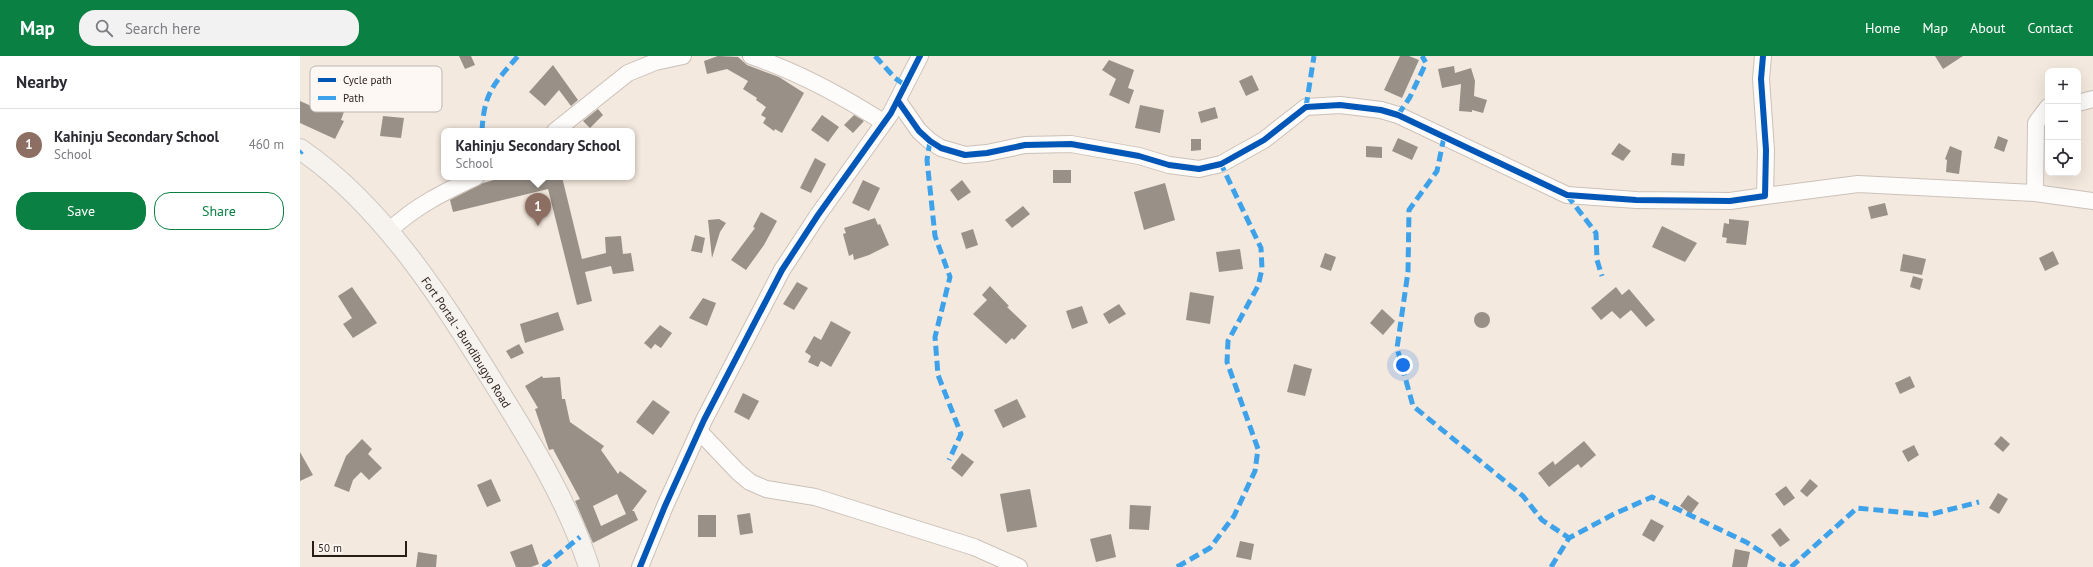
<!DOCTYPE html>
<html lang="en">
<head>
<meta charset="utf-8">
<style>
  :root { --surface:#fff; --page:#f2f2f3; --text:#2b2b33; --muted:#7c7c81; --line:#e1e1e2; --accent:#0b8043 }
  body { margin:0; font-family:"PT Sans",sans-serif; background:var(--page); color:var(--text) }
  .controls { position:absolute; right:12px; top:12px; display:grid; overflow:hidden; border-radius:8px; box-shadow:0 4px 16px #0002 }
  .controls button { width:36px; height:36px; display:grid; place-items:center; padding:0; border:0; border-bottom:1px solid var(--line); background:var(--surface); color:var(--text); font:20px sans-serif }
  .scale { position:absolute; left:12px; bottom:10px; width:95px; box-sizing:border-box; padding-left:4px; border:2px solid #271e16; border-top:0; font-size:11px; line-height:14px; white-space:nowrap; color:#271e16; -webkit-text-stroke:3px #fdf8f4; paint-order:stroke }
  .you { position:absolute; left:1103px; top:309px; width:14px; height:14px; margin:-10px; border:3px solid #fff; border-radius:50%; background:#1a73e8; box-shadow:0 0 0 6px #1a73e833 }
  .badge { display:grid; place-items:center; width:26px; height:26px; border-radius:50%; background:var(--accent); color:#fff; font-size:13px; font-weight:700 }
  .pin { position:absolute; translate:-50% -33px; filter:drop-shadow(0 1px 2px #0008) }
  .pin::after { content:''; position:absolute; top:21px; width:14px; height:12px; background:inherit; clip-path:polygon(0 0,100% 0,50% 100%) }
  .popup { position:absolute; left:141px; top:72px; width:194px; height:52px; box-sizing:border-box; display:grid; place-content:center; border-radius:8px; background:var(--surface); filter:drop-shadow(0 1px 3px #0005); font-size:13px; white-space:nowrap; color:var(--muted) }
  .popup b { font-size:15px; color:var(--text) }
  .popup::after { content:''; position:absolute; left:50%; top:100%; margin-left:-8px; border:8px solid transparent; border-top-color:var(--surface) }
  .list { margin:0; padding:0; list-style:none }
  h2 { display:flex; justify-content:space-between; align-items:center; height:52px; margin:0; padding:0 16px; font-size:17px }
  h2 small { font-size:13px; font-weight:400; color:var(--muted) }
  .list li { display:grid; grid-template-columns:26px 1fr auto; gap:12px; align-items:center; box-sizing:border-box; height:72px; padding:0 16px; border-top:1px solid var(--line) }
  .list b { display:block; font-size:15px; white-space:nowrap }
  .list p { margin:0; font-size:13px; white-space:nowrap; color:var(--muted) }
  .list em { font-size:13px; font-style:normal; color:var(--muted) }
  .actions { display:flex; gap:8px; padding:12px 16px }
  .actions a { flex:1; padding:9px 0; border:1px solid var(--accent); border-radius:16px; text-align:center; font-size:14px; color:var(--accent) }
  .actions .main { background:var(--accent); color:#fff }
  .icon { flex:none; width:22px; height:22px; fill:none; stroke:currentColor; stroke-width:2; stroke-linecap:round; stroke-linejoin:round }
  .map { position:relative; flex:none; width:1793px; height:511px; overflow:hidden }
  header { display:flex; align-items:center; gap:24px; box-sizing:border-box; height:56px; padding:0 20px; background:var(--accent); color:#fff }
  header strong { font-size:19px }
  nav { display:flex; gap:22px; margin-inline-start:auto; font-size:14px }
  .search { width:280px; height:36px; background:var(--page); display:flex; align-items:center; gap:10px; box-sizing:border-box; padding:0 14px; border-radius:16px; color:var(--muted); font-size:15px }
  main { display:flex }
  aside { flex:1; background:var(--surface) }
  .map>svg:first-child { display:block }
</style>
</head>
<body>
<header>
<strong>Map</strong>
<div class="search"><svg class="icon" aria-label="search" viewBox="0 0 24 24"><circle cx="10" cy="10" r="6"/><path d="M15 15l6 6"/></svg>Search here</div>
<nav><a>Home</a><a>Map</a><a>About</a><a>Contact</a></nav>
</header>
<main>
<aside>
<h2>Nearby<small></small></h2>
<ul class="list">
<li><span class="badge" style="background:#8d6e63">1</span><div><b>Kahinju Secondary School</b><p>School</p></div><em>460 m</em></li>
</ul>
<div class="actions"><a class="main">Save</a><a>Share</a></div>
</aside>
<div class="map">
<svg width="1793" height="511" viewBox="0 0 1793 511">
  <rect width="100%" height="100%" fill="#f4e9de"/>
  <g fill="#999088" fill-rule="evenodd">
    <path d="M159 0H171L175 9 165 13Z"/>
    <path d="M418 0 438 1 447 9 479 21 504 37 482 77 475 73 474 75 463 67 466 62 461 59 466 51 456 44 457 42 443 33 448 25 427 13 407 18 404 5Z"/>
    <path d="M1100 0H1109L1119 4 1102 42 1084 34Z"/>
    <path d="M1635 0H1663L1643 13Z"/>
    <path d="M809 4 834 14 828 32 834 34 829 48 809 39 816 23 802 14Z"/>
    <path d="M253 9 278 44 271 50 259 34 245 50 229 36Z"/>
    <path d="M1154 10 1155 17 1171 12 1175 25 1174 40 1187 44 1183 57 1172 54V56L1159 55 1161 28 1142 32 1138 13Z"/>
    <path d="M31 13 56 22 41 64 44 65 35 83 0 67V45L18 53Z"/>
    <path d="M952 19 959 34 946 40 939 25Z"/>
    <path d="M840 49 864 54 860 77 835 72Z"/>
    <path d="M915 51 918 62 901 67 898 56Z"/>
    <path d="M298 53 303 59 290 72 283 65Z"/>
    <path d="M522 59 539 71 528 86 511 74Z"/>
    <path d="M554 59 564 65 553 77 544 69Z"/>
    <path d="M83 60 104 62 101 82 80 80Z"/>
    <path d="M1698 80 1708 84 1704 96 1694 92Z"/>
    <path d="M1098 82 1118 91 1112 104 1092 95Z"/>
    <path d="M891 83H901V94L891 95Z"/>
    <path d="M1319 87 1331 95 1323 105 1311 98Z"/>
    <path d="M1066 90 1082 91V102L1066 101Z"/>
    <path d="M1650 90 1662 95 1659 118 1646 116 1647 104 1645 103Z"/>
    <path d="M1372 97 1385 98 1384 110 1371 109Z"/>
    <path d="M515 102 526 108 511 137 500 132Z"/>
    <rect x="753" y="114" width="18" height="13"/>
    <path d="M193 121H262L282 203 306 197 305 181 321 180 323 198 331 197 334 215 313 218 311 210 285 216 292 245 277 249 248 133 153 156 150 144 183 127 194 124Z"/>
    <path d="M563 124 580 132 569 155 552 147Z"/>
    <path d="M662 124 671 136 658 145 650 134Z"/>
    <path d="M865 127 875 164 844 174 834 136Z"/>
    <path d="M1585 147 1588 159 1571 163 1568 151Z"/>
    <path d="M723 150 730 158 712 172 705 164Z"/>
    <path d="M461 156 477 165 464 189 446 214 431 204 455 172 453 171Z"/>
    <path d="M575 162 578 169 580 168 589 189 569 199 554 204 553 198 549 200 543 178 546 177 544 172Z"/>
    <path d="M419 163 426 167 420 176 412 202 408 164Z"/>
    <path d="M1429 163 1449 165 1446 189 1426 187 1427 182 1422 181 1424 167 1429 168Z"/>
    <path d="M1362 170 1397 187 1385 206 1352 191Z"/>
    <path d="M673 173 678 189 666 193 661 177Z"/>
    <path d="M395 179 405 182 402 197 391 195Z"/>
    <path d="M940 193 943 213 919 216 916 196Z"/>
    <path d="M1753 195 1759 208 1745 215 1739 202Z"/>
    <path d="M1025 197 1036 201 1031 215 1020 211Z"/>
    <path d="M1603 198 1626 203 1622 219 1600 215Z"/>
    <path d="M1613 220 1623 223 1620 234 1610 231Z"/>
    <path d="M497 226 508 232 494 254 483 248Z"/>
    <path d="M690 230 709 250 707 251 727 270 714 284 712 282 706 288 673 258 687 244 682 239Z"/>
    <path d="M52 231 77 267 53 282 43 268 52 262 38 240Z"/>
    <path d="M1316 231 1322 239 1329 233 1355 264 1346 271 1331 254 1320 263 1312 255 1301 264 1291 252Z"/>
    <path d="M890 236 914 240 910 268 886 264Z"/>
    <path d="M403 242 416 247 407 270 389 262Z"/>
    <path d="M819 248 826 258 809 268 803 258Z"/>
    <path d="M782 250 788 267 772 273 766 255Z"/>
    <path d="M1082 253 1095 265 1083 279 1070 267Z"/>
    <path d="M258 256 264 274 225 287 220 268Z"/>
    <circle cx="1182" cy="264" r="8"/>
    <path d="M531 265 551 276 531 311 521 305 518 311 508 306 511 300 505 296 514 280 521 284Z"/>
    <path d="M360 269 372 277 361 292 355 288 351 293 344 287Z"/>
    <path d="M219 288 224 297 211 303 206 295Z"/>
    <path d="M994 308 1012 313 1005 340 987 336Z"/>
    <path d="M242 320 243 322 260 321 262 343H265L270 366 304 390 301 394 318 418 320 415 347 435 332 455H334L338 464 293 487 275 445 280 443 253 393 249 394 235 353 238 352 225 330ZM317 438 326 458 301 470 293 450Z"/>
    <path d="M1610 320 1615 331 1600 338 1595 327Z"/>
    <path d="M443 337 459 345 449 364 434 356Z"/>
    <path d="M717 343 726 361 703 372 694 354Z"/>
    <path d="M353 344 370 356 353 379 336 366Z"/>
    <path d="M1701 380 1710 388 1703 396 1694 388Z"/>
    <path d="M62 383 72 393 68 398 82 412 69 424 61 416 53 424 49 436 34 430 46 400Z"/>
    <path d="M1284 385 1296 399 1281 412 1278 408 1249 431 1238 417 1253 405 1255 409Z"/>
    <path d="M1614 389 1619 399 1608 406 1602 395Z"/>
    <path d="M0 396 13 419 0 425Z"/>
    <path d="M662 397 674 406 662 421 651 412Z"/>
    <path d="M191 423 201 445 187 451 177 429Z"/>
    <path d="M1510 423 1518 430 1507 441 1500 435Z"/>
    <path d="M1486 430 1495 442 1484 450 1475 438Z"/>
    <path d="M730 433 737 471 707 476 700 438Z"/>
    <path d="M1698 437 1708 443 1699 458 1689 452Z"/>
    <path d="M1388 439 1399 447 1391 458 1380 450Z"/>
    <path d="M830 449 851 450 849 474 829 473Z"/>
    <path d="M450 457 453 477 440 479 437 459Z"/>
    <rect x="398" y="459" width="18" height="22"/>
    <path d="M1351 463 1364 470 1354 486 1342 479Z"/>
    <path d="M1480 472 1490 484 1480 491 1471 479Z"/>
    <path d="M811 478 816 501 796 506 790 483Z"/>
    <path d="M940 485 954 488 951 504 936 501Z"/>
    <path d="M232 488 239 508 231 511H216L210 496Z"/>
    <path d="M1435 493 1450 496 1447 511H1432Z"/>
    <path d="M118 496 137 499 136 511H116Z"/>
  </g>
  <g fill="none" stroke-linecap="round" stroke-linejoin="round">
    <g stroke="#cbc1b9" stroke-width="18">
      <g id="minor">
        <path d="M451 0C498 16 541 39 583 66"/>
        <path d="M598 45 619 75 630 85 641 92 665 99 687 97 725 89 771 88 839 100 869 109 899 113 921 108 964 84 1006 51 1040 49 1081 54 1098 59 1267 139 1336 144 1430 145 1465 140 1466 94 1461 23 1463 0"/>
        <path d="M1778 47 1793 43"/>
        <path d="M255 75 328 17 355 6 383 0"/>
        <path d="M1735 137 1793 145"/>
        <path d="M1465 140 1558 128 1735 137 1736 67 1748 51"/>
        <path d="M89 175C115 150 144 136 176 121"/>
        <path d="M399 375 438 416 450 426 466 433 515 441 553 453 674 491 719 511"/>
        <path d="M340 511 365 450 404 364 482 214 518 159 591 57 620 0"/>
      </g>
    </g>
    <g stroke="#ccc6c0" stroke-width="22">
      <g id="major">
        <path id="s1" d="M0 93C84 150 144 247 197 332 232 388 269 448 289 511"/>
      </g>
    </g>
    <use href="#minor" stroke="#fdfcfa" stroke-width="16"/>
    <use href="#major" stroke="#f6f2ed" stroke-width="20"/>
    <g stroke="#3ea2ea" stroke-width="5" stroke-dasharray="10 5" stroke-linecap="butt">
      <path d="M575 0 595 22 606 30"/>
      <path d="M1006 51 1014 0"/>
      <path d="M1098 59 1110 41 1126 7 1122 0"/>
      <path d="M182 75C184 36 194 28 218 0"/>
      <path d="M1144 81 1137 115 1109 154 1108 216 1097 292 1113 350 1223 440 1242 464 1269 482"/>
      <path d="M630 85 627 104 635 180 650 221 635 281 638 319 661 378 649 404"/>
      <path d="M0 97 2 95"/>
      <path d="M1267 139 1296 177 1297 204 1302 220"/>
      <path d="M243 511 280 481"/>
      <path d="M877 511 910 492 934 460 955 415 958 393 927 306 928 285 958 230 962 213 961 192 921 108"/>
      <path d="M1251 511 1269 482 1314 458 1352 441 1446 486 1485 511"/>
      <path d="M1491 511 1557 452 1628 459 1679 446"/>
    </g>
    <g stroke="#fdf8f4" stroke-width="8">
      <g id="cycleway">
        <path d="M598 45 619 75 630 85 641 92 665 99 687 97 725 89 771 88 839 100 869 109 899 113 921 108 964 84 1006 51 1040 49 1081 54 1098 59 1267 139 1336 144 1430 145 1465 140 1466 94 1461 23 1463 0"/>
        <path d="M340 511 365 450 404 364 482 214 518 159 591 57 620 0"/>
      </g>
    </g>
    <use href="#cycleway" stroke="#0057b8" stroke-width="6"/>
  </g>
  <g text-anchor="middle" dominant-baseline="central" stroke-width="4" stroke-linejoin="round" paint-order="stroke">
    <g font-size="12" fill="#271e16" stroke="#fdf8f4">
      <text stroke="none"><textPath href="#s1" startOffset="257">Fort Portal - Bundibugyo Road</textPath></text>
    </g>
  </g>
  <rect x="10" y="10" width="132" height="46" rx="6" fill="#fdf8f4" stroke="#bdb7b1" stroke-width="1"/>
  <rect x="18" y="22" width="18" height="4" fill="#0057b8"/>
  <rect x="18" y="40" width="18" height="4" fill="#3ea2ea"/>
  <g font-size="11" fill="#271e16">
    <text x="43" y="28">Cycle path</text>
    <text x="43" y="46">Path</text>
  </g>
</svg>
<div class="controls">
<button>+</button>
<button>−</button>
<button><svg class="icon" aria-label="locate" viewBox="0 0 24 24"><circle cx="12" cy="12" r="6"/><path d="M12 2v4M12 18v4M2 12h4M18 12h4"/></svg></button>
</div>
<div class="scale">50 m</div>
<div class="you"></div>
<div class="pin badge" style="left:238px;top:170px;background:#8d6e63">1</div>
<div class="popup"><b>Kahinju Secondary School</b>School</div>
</div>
</main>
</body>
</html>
